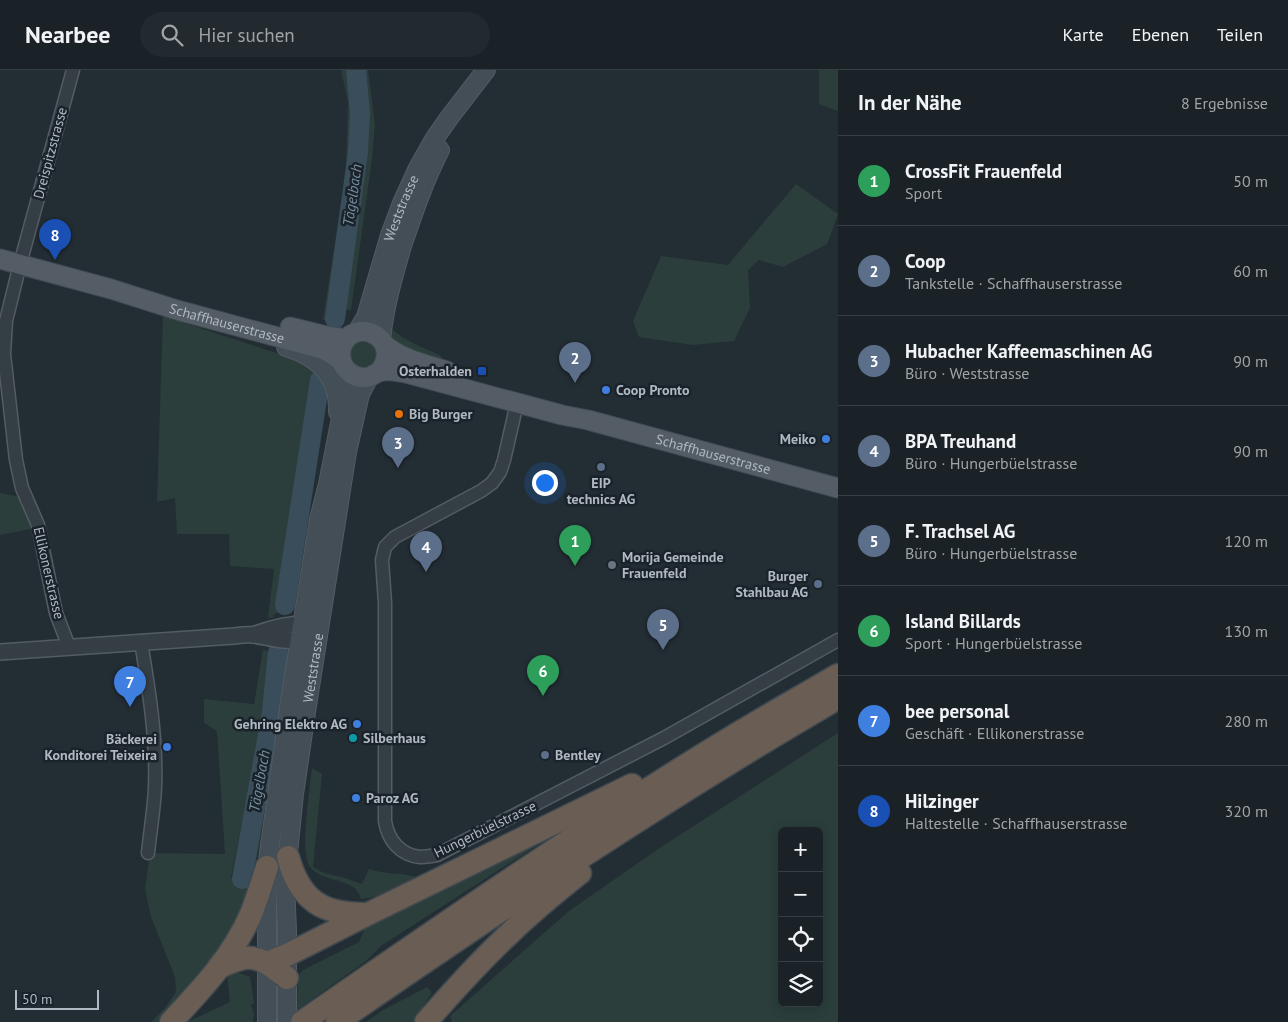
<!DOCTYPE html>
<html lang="de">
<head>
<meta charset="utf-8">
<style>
  :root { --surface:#1a2227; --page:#232a2f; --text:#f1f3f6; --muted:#9fa4a7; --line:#383f44; --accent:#db2777 }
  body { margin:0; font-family:"PT Sans",sans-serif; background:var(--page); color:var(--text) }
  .controls { position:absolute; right:15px; bottom:15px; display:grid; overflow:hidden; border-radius:8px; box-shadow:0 2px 12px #0003 }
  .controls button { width:45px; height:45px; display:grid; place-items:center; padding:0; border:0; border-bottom:1px solid var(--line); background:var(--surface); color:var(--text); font:25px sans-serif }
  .scale { position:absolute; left:15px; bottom:12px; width:84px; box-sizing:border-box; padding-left:5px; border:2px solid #b0b9c2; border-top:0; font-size:14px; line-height:18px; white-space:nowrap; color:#b0b9c2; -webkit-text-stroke:4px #1b232a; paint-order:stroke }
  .you { position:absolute; left:544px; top:412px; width:18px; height:18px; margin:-12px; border:4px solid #fff; border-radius:50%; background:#1a73e8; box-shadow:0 0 0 8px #1a73e833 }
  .badge { display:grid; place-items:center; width:32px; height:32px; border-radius:50%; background:var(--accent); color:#fff; font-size:16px; font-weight:700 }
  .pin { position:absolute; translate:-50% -41px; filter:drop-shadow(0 1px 2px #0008) }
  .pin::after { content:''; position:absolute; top:26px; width:18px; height:15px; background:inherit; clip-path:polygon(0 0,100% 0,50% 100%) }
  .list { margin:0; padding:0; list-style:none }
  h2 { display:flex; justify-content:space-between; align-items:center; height:65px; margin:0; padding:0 20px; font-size:21px }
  h2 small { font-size:16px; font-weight:400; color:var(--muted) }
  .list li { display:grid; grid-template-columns:32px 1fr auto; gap:15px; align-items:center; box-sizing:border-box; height:90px; padding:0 20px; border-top:1px solid var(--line) }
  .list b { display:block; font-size:19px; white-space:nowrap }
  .list p { margin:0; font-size:16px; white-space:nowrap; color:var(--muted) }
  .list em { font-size:16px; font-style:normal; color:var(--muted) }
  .icon { flex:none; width:28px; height:28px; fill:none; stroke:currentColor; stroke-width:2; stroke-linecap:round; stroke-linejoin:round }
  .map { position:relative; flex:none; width:838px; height:952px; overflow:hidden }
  header { display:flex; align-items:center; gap:30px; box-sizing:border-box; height:70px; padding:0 25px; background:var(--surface); border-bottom:1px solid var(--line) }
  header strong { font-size:24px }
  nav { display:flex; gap:28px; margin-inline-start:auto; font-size:18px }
  .search { width:350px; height:45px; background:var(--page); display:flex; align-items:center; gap:12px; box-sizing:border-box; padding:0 18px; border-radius:28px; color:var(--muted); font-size:19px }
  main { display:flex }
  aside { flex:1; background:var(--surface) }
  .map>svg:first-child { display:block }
</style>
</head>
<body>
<header>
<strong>Nearbee</strong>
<div class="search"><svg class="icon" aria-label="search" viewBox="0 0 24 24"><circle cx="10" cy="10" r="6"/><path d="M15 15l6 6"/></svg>Hier suchen</div>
<nav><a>Karte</a><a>Ebenen</a><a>Teilen</a></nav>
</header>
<main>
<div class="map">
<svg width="838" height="952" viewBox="0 0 838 952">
  <rect width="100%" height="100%" fill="#232d34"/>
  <g fill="#2b3e3b" fill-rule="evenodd">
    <path d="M341 0H368L375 55 372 89 351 240H346C342 251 333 251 323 250L346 101 348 32Z"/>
    <path d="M819 0H838V41L819 34Z"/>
    <path d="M796 114 838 144 827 174 783 197 759 190 748 200 750 238 734 271 693 275 639 267 633 251 661 186 728 195Z"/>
    <path d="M163 246 301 291C315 299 317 301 315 317L326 321 315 374 294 533 291 538 274 544 273 548 268 547 274 499 230 496 229 464H177L175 428 157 432Z"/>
    <path d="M389 257 402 267 419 276 440 285 444 291 441 294 390 270Z"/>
    <path d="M365 269 378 277V292L365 300 352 294 349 280 355 272Z"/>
    <path d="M0 423 21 427 36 458 0 465Z"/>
    <path d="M263 579 269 582 266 613 270 582 282 586 281 621 260 773 252 809 232 806 248 723 231 807 255 810 223 881 163 952H151L165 938 176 922 175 907 151 847 145 819 150 783 225 784 217 661 204 653V629L254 634Z"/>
    <path d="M838 663V952H452L450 946 569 841 658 779ZM782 761H819V933H782Z"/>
    <path d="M312 698 322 704 313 797 324 803 342 807 362 814 369 799C385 805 402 802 416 807 399 817 381 827 361 829 357 806 319 814 309 795 300 778 310 719 312 698Z"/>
    <path d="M547 769 381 876 366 891 297 940 298 906 303 900 359 872 365 858Z"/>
    <path d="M234 901 250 907 254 933 251 935 254 943 253 952H187L230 932 227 905Z"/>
    <path d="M427 917 432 922 414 952H366L383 940Z"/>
  </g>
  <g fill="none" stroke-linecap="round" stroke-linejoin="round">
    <g stroke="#3a4d5b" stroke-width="20">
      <path d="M335 249 358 82 360 43 356 0"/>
      <path d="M285 535 320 310"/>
      <path d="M242 809 272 642 278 582"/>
    </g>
    <g stroke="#535c63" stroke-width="15">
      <g id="minor">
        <path d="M517 333 504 390 500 402 492 413 481 421 395 467 385 477 382 490 385 533V751C388 770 400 785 420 787 425 787 431 786 437 785L664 668 838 570"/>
        <path d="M141 572C149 620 157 669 155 718 154 740 150 762 148 783"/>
        <path d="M69 577 56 543 38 455 22 418 16 390 4 284 6 251 20 194 73 0"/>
      </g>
    </g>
    <g stroke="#535c63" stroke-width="18">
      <g id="tertiary">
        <path d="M253 565C269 559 285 554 303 554"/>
        <path d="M0 582 234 566C241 565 248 564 254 565 272 568 292 574 309 568"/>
      </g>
    </g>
    <g stroke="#535c63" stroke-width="20">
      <g id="secondary">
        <path id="s1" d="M357 262 366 247 390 165 402 133 418 98 435 68 449 48 486 0"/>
        <path d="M381 270C384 238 393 207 402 176 413 144 424 111 440 80"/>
        <path d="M286 277C309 284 330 297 336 322 338 328 338 335 338 342"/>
        <path d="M267 952V797L289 638 319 449 328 414 339 358 347 321 344 298"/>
        <path id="s2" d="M287 952V861L285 813 294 724 306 642 347 382 360 324 369 307"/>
      </g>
    </g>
    <g stroke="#424a52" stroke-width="21">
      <g id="primary">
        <path id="s3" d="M0 189 111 219 177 240 322 279 332 284 341 291"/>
        <path d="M290 257 326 266 346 269"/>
        <path d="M385 275C403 290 425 294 447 301"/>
        <path id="s4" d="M379 302C403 272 361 246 344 272 341 277 340 281 341 287 342 300 355 310 369 307 373 306 375 303 379 302 387 299 398 302 406 303L562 345 588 350 838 418"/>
      </g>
    </g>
    <g stroke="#404950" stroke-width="25">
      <g id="motorway">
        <path d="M288 787C300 831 323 845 367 844"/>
        <path d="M267 893 287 885 368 844 632 715"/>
        <path d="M219 897C227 894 237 889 245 888 262 886 275 899 287 908"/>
        <path d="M171 952C202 919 233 886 251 844 257 829 262 812 267 797"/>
        <path d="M302 952C445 853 588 754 737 664 770 644 804 625 838 605"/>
        <path d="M337 952C501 839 666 728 838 628"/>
        <path d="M426 952C453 921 480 891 510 863 532 842 556 822 580 803"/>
      </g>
    </g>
    <use href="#minor" stroke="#363e45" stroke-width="12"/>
    <use href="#tertiary" stroke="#363e45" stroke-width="15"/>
    <use href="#secondary" stroke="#444e57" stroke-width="18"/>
    <use href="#primary" stroke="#545d65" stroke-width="19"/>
    <use href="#motorway" stroke="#6a5e54" stroke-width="22"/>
  </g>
  <rect fill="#1a4fb4" stroke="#1b232a" stroke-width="2" x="477" y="296" width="10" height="10" rx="2.5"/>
  <g fill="#3f7fe0" stroke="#1b232a" stroke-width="2">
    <circle cx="606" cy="320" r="5"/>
    <circle cx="826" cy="369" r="5"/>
    <circle cx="357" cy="654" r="5"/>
    <circle cx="167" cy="677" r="5"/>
    <circle cx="356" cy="728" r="5"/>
  </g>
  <circle fill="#e8710a" stroke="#1b232a" stroke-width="2" cx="399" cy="344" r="5"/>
  <g fill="#5c6f8a" stroke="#1b232a" stroke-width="2">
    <circle cx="601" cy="397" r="5"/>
    <circle cx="818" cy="514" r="5"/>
    <circle cx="545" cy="685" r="5"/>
  </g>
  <circle fill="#6b7280" stroke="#1b232a" stroke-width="2" cx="612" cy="495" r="5"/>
  <circle fill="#0f9aa8" stroke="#1b232a" stroke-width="2" cx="353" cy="668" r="5"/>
  <g text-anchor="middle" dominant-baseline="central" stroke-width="5" stroke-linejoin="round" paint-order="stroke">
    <g font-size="14" fill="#b0b9c2" stroke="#1b232a">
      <text transform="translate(50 83) rotate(-75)">Dreispitzstrasse</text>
      <text stroke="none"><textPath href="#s1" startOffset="132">Weststrasse</textPath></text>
      <text stroke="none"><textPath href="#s3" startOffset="236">Schaffhauserstrasse</textPath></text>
      <text stroke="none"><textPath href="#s4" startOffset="489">Schaffhauserstrasse</textPath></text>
      <text transform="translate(49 503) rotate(77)">Ellikonerstrasse</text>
      <text stroke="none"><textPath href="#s2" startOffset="356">Weststrasse</textPath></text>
      <text transform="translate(485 759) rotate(-26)">Hungerbüelstrasse</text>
    </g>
    <g font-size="14" font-weight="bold" fill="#b0b9c2" stroke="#1b232a" text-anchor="start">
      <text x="472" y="301" text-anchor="end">Osterhalden</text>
      <text x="616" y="320">Coop Pronto</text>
      <text x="409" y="344">Big Burger</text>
      <text x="816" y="369" text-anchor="end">Meiko</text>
      <text x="601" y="413" text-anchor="middle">EIP<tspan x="601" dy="16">technics AG</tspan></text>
      <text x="622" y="487">Morija Gemeinde<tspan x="622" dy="16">Frauenfeld</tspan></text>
      <text x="808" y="506" text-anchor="end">Burger<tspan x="808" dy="16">Stahlbau AG</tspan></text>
      <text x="347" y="654" text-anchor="end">Gehring Elektro AG</text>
      <text x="363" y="668">Silberhaus</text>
      <text x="157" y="669" text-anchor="end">Bäckerei<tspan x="157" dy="16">Konditorei Teixeira</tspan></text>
      <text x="555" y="685">Bentley</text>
      <text x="366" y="728">Paroz AG</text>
    </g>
    <g font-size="15" font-style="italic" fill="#758ea1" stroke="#1b232a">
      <text transform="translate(352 125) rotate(-82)">Tägelbach</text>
      <text transform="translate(259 711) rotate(-80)">Tägelbach</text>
    </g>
  </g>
</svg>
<div class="controls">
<button>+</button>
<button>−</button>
<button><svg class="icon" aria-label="locate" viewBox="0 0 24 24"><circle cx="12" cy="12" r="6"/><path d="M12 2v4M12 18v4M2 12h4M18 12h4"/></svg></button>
<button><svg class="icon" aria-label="layers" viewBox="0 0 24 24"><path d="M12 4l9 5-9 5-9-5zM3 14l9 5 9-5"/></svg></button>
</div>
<div class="scale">50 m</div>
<div class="you"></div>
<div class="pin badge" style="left:575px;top:496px;background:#2e9e5b">1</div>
<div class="pin badge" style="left:575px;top:313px;background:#5c6f8a">2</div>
<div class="pin badge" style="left:398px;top:398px;background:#5c6f8a">3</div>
<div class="pin badge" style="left:426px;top:502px;background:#5c6f8a">4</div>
<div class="pin badge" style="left:663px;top:580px;background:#5c6f8a">5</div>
<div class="pin badge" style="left:543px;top:626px;background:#2e9e5b">6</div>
<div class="pin badge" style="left:130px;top:637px;background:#3f7fe0">7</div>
<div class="pin badge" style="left:55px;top:190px;background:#1a4fb4">8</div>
</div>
<aside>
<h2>In der Nähe<small>8 Ergebnisse</small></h2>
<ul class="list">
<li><span class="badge" style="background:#2e9e5b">1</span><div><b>CrossFit Frauenfeld</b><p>Sport</p></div><em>50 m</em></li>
<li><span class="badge" style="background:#5c6f8a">2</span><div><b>Coop</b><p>Tankstelle · Schaffhauserstrasse</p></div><em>60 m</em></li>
<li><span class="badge" style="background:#5c6f8a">3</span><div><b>Hubacher Kaffeemaschinen AG</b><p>Büro · Weststrasse</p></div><em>90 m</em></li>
<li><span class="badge" style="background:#5c6f8a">4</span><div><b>BPA Treuhand</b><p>Büro · Hungerbüelstrasse</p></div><em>90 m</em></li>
<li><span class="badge" style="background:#5c6f8a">5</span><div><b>F. Trachsel AG</b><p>Büro · Hungerbüelstrasse</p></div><em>120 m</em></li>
<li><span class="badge" style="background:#2e9e5b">6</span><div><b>Island Billards</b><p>Sport · Hungerbüelstrasse</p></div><em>130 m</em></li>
<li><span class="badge" style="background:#3f7fe0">7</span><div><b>bee personal</b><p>Geschäft · Ellikonerstrasse</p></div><em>280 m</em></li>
<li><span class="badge" style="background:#1a4fb4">8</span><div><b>Hilzinger</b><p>Haltestelle · Schaffhauserstrasse</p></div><em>320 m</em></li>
</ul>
</aside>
</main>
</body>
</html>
